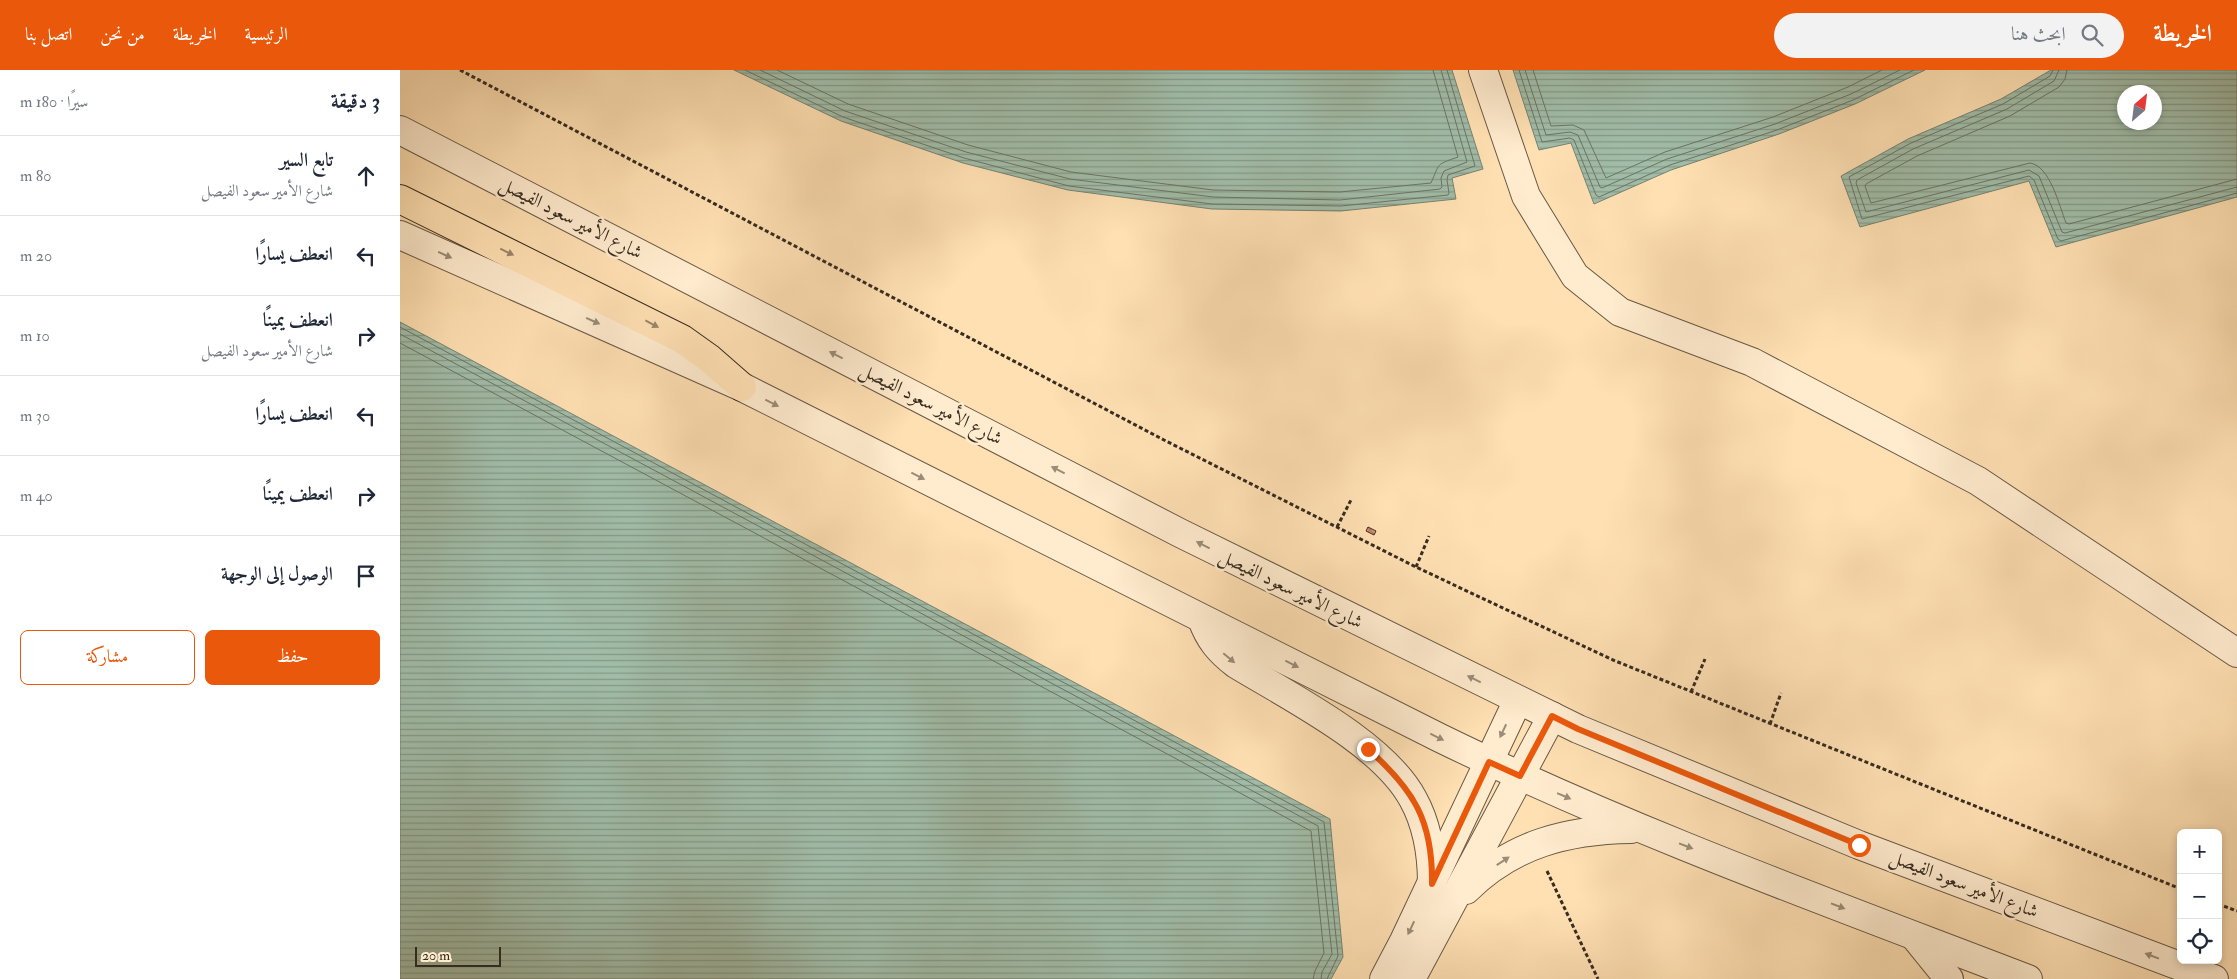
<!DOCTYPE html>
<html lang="ar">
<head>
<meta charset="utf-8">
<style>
  :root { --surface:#fff; --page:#f2f2f3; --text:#1f2937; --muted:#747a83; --line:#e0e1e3; --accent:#ea580c }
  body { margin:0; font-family:"IM FELL Double Pica",Amiri,serif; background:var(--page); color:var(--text); direction:rtl }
  .controls { position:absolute; right:15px; bottom:15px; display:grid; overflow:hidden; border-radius:8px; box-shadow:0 2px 8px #0003 }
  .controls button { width:45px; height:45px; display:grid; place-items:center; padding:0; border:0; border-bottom:1px solid var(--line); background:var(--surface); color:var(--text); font:25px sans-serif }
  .compass { position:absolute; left:1717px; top:15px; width:45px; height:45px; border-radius:50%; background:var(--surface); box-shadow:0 2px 8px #0003; rotate:28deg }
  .scale { position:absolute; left:15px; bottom:12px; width:86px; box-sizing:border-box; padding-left:5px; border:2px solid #362c20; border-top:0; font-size:14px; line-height:18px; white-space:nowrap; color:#362c20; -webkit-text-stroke:4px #ffebce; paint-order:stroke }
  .stop { position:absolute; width:15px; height:15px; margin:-11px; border:4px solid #ea580c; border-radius:50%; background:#fff }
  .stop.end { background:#ea580c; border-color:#fff; box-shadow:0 1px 5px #0008 }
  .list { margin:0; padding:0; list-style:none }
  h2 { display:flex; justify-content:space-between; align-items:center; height:65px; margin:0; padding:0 20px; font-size:21px }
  h2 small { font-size:16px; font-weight:400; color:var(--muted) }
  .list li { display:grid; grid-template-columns:32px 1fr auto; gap:15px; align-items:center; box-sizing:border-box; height:80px; padding:0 20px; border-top:1px solid var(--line) }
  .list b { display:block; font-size:19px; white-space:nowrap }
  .list p { margin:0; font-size:16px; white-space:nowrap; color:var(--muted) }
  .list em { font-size:16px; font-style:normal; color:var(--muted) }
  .actions { display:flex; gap:10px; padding:15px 20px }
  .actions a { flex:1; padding:11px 0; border:1px solid var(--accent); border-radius:8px; text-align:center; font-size:18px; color:var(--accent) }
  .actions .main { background:var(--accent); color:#fff }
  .icon { flex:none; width:28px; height:28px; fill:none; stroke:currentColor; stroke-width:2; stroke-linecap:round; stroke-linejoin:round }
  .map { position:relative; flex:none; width:1837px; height:909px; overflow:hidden; direction:ltr }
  header { display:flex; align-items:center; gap:30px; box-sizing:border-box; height:70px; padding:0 25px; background:var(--accent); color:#fff }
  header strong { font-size:24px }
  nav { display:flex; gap:28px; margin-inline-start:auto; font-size:18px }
  .search { width:350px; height:45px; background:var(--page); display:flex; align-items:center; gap:12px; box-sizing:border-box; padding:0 18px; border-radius:28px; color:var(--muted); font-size:19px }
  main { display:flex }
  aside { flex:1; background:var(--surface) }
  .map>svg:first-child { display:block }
</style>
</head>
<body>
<header>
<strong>الخريطة</strong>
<div class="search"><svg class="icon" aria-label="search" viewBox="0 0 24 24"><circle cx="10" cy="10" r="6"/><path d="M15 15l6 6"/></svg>ابحث هنا</div>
<nav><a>الرئيسية</a><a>الخريطة</a><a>من نحن</a><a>اتصل بنا</a></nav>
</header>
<main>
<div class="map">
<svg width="1837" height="909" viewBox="0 0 1837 909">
  <defs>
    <pattern id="water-rules" width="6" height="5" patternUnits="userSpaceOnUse" patternTransform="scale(1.25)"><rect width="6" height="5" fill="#a1bda9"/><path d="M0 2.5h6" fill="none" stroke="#849a89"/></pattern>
    <pattern id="building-cross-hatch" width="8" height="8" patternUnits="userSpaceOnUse" patternTransform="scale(1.25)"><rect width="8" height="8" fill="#e09876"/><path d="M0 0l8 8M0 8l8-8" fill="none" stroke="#b67c60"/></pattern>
  </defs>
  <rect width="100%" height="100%" fill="#ffe0b3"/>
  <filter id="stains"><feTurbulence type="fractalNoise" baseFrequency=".004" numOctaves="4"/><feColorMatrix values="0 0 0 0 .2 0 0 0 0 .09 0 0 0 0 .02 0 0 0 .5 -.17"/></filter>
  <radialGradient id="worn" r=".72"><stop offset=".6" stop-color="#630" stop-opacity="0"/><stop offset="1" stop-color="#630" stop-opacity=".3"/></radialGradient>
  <g fill="url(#water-rules)" stroke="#768372" fill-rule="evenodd">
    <path d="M334 0H1052L1083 99 1052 108 1056 129 941 141 812 139 668 120 563 93 441 51Z"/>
    <path d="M1113 0H1525L1455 34 1379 64 1271 100 1194 134 1171 73 1139 80Z"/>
    <path d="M1651 0H1837V127L1656 177 1629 111 1460 157 1441 106 1508 69 1601 29ZM1754 22V52H1724V22Z"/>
    <path d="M0 252 930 749 943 887 931 909H0Z"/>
  </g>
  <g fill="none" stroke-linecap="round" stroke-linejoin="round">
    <g stroke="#6c7464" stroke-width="1">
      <path d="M345 0 443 47 564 88 669 116 812 134 941 136 1048 125 1049 123 1047 110 1048 105 1075 96 1047 0"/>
      <path d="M360 0 445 41 566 82 670 109 813 127 940 130 1040 119 1042 117 1041 108 1044 101 1067 92 1041 0"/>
      <path d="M377 0 448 34 568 75 671 102 813 120 940 122 1031 113C1040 93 1035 95 1058 87L1033 0"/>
      <path d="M1119 0 1142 72 1170 68 1174 70 1196 125 1199 127 1270 95 1377 60 1453 30 1514 0"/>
      <path d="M1125 0 1146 65 1170 62 1178 65 1200 117 1202 118 1267 89 1375 54 1451 24 1500 0"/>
      <path d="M1133 0 1151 56 1173 55 1184 60 1206 108 1265 82 1373 47 1448 17 1482 0"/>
      <path d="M1653 0 1650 6 1603 34 1511 73 1449 107 1462 149 1629 106 1634 110 1658 169 1661 171 1837 123"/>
      <path d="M1659 0 1654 11 1607 39 1513 79 1457 110 1456 113 1466 142 1629 100 1639 106 1662 162 1665 163 1837 117"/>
      <path d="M1667 0 1665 9 1659 17 1610 46 1517 86 1466 114 1465 116 1471 133 1630 93C1650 96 1659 135 1666 153L1669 154 1837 109"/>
      <path d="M0 257 924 752 938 886 927 909"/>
      <path d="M0 264 918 756 932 884 922 902 921 909"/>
      <path d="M0 273 911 761 924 883 915 901 913 909"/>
    </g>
  </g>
  <path fill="url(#building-cross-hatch)" stroke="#362c20" d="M968 457 976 461 974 465 966 461Z"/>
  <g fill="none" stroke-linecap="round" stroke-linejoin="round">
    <g stroke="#685945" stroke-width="30">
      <g id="minor">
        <path d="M1083 0 1126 126 1175 206 1220 242 1352 292 1578 411 1837 583"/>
        <path d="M0 60 780 463 1178 659 1459 775 1814 909"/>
        <path d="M0 165 342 317 1040 668C1230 761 1430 833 1628 909"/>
        <path d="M802 549C809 569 819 581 836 594 890 627 983 673 1013 729 1028 756 1032 784 1032 814"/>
        <path d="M1066 820C1112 774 1167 760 1231 759"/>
        <path d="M1515 867 1549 909"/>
        <path d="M984 909 1004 871 1118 630"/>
        <path d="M1011 909 1152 646"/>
      </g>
    </g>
    <g stroke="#362c20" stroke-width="30">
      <path id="major" d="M0 129 282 269 310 289 342 317"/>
    </g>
    <g stroke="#362c20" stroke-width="3" stroke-dasharray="4 2.5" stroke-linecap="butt">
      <path d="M60 0 764 370 1016 497 1213 590 1781 819"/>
      <path d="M937 457 951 430"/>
      <path d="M1016 497 1029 466"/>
      <path d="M1291 622 1305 589"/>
      <path d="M1370 654 1381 623"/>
      <path d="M1147 801 1198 909"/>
      <path d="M1818 834 1837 841"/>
    </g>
    <use href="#minor" stroke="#ffebce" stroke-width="28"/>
    <use href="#major" stroke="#ffe0b3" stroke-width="28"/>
  </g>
  <defs><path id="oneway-solid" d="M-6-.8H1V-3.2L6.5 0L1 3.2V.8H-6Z" transform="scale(1.25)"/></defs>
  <g fill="#9a866a">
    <use href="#oneway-solid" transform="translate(107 182) rotate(26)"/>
    <use href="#oneway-solid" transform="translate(252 254) rotate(28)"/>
  </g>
  <g fill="#9a8c77">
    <use href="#oneway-solid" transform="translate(45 185) rotate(24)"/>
    <use href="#oneway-solid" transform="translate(193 251) rotate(24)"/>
    <use href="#oneway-solid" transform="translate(436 285) rotate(-153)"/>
    <use href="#oneway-solid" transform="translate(372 333) rotate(27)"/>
    <use href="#oneway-solid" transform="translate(658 400) rotate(-153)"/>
    <use href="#oneway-solid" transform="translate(518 406) rotate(27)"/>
    <use href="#oneway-solid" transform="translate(803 475) rotate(-153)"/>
    <use href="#oneway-solid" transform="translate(829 588) rotate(40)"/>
    <use href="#oneway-solid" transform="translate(892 594) rotate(27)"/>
    <use href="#oneway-solid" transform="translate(1074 609) rotate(-154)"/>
    <use href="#oneway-solid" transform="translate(1103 661) rotate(115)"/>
    <use href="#oneway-solid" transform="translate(1037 667) rotate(26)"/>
    <use href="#oneway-solid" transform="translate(1164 726) rotate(23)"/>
    <use href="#oneway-solid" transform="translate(1286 776) rotate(21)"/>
    <use href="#oneway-solid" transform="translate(1103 791) rotate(-33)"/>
    <use href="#oneway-solid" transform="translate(1438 836) rotate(21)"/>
    <use href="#oneway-solid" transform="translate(1011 858) rotate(115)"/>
    <use href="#oneway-solid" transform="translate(1752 886) rotate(-159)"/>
  </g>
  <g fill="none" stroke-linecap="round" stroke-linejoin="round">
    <path stroke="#ea580c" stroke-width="6" d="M968 679C1014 720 1033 751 1032 814L1089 692 1120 706 1152 646 1178 659 1459 775"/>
  </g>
  <g text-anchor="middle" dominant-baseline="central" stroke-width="5" stroke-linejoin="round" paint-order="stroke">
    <g font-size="19" fill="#362c20" stroke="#ffebce">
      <text transform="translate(171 148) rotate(27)">شارع الأمير سعود الفيصل</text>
      <text transform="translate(531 334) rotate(27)">شارع الأمير سعود الفيصل</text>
      <text transform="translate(891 519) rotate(26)">شارع الأمير سعود الفيصل</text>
      <text transform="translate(1564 814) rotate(21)">شارع الأمير سعود الفيصل</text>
    </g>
  </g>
  <rect width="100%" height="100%" filter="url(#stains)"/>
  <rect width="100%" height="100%" fill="url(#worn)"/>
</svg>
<div class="controls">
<button>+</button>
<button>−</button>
<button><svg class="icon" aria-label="locate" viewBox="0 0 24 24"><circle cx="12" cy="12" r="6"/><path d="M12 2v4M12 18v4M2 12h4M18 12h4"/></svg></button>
</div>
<svg class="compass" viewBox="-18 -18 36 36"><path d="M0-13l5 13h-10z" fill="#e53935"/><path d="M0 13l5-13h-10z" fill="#747a83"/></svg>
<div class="scale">20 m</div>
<div class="stop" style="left:1459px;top:775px"></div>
<div class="stop end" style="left:968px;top:679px"></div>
</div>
<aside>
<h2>3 دقيقة<small>سيرًا · 180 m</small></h2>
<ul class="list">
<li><svg class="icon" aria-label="ahead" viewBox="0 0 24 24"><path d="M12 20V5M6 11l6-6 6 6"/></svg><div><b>تابع السير</b><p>شارع الأمير سعود الفيصل</p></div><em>80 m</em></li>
<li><svg class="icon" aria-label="left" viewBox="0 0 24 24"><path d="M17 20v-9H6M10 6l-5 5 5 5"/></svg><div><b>انعطف يسارًا</b></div><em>20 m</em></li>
<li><svg class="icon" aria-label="right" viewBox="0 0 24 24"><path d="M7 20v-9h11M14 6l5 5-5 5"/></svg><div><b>انعطف يمينًا</b><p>شارع الأمير سعود الفيصل</p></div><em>10 m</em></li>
<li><svg class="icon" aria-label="left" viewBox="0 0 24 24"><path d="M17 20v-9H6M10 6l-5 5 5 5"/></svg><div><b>انعطف يسارًا</b></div><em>30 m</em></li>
<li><svg class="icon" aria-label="right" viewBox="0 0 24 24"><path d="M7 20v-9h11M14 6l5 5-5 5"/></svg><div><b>انعطف يمينًا</b></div><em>40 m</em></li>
<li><svg class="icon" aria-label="arrive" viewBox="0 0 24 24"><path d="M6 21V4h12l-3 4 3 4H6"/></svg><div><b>الوصول إلى الوجهة</b></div></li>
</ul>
<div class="actions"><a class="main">حفظ</a><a>مشاركة</a></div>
</aside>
</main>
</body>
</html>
